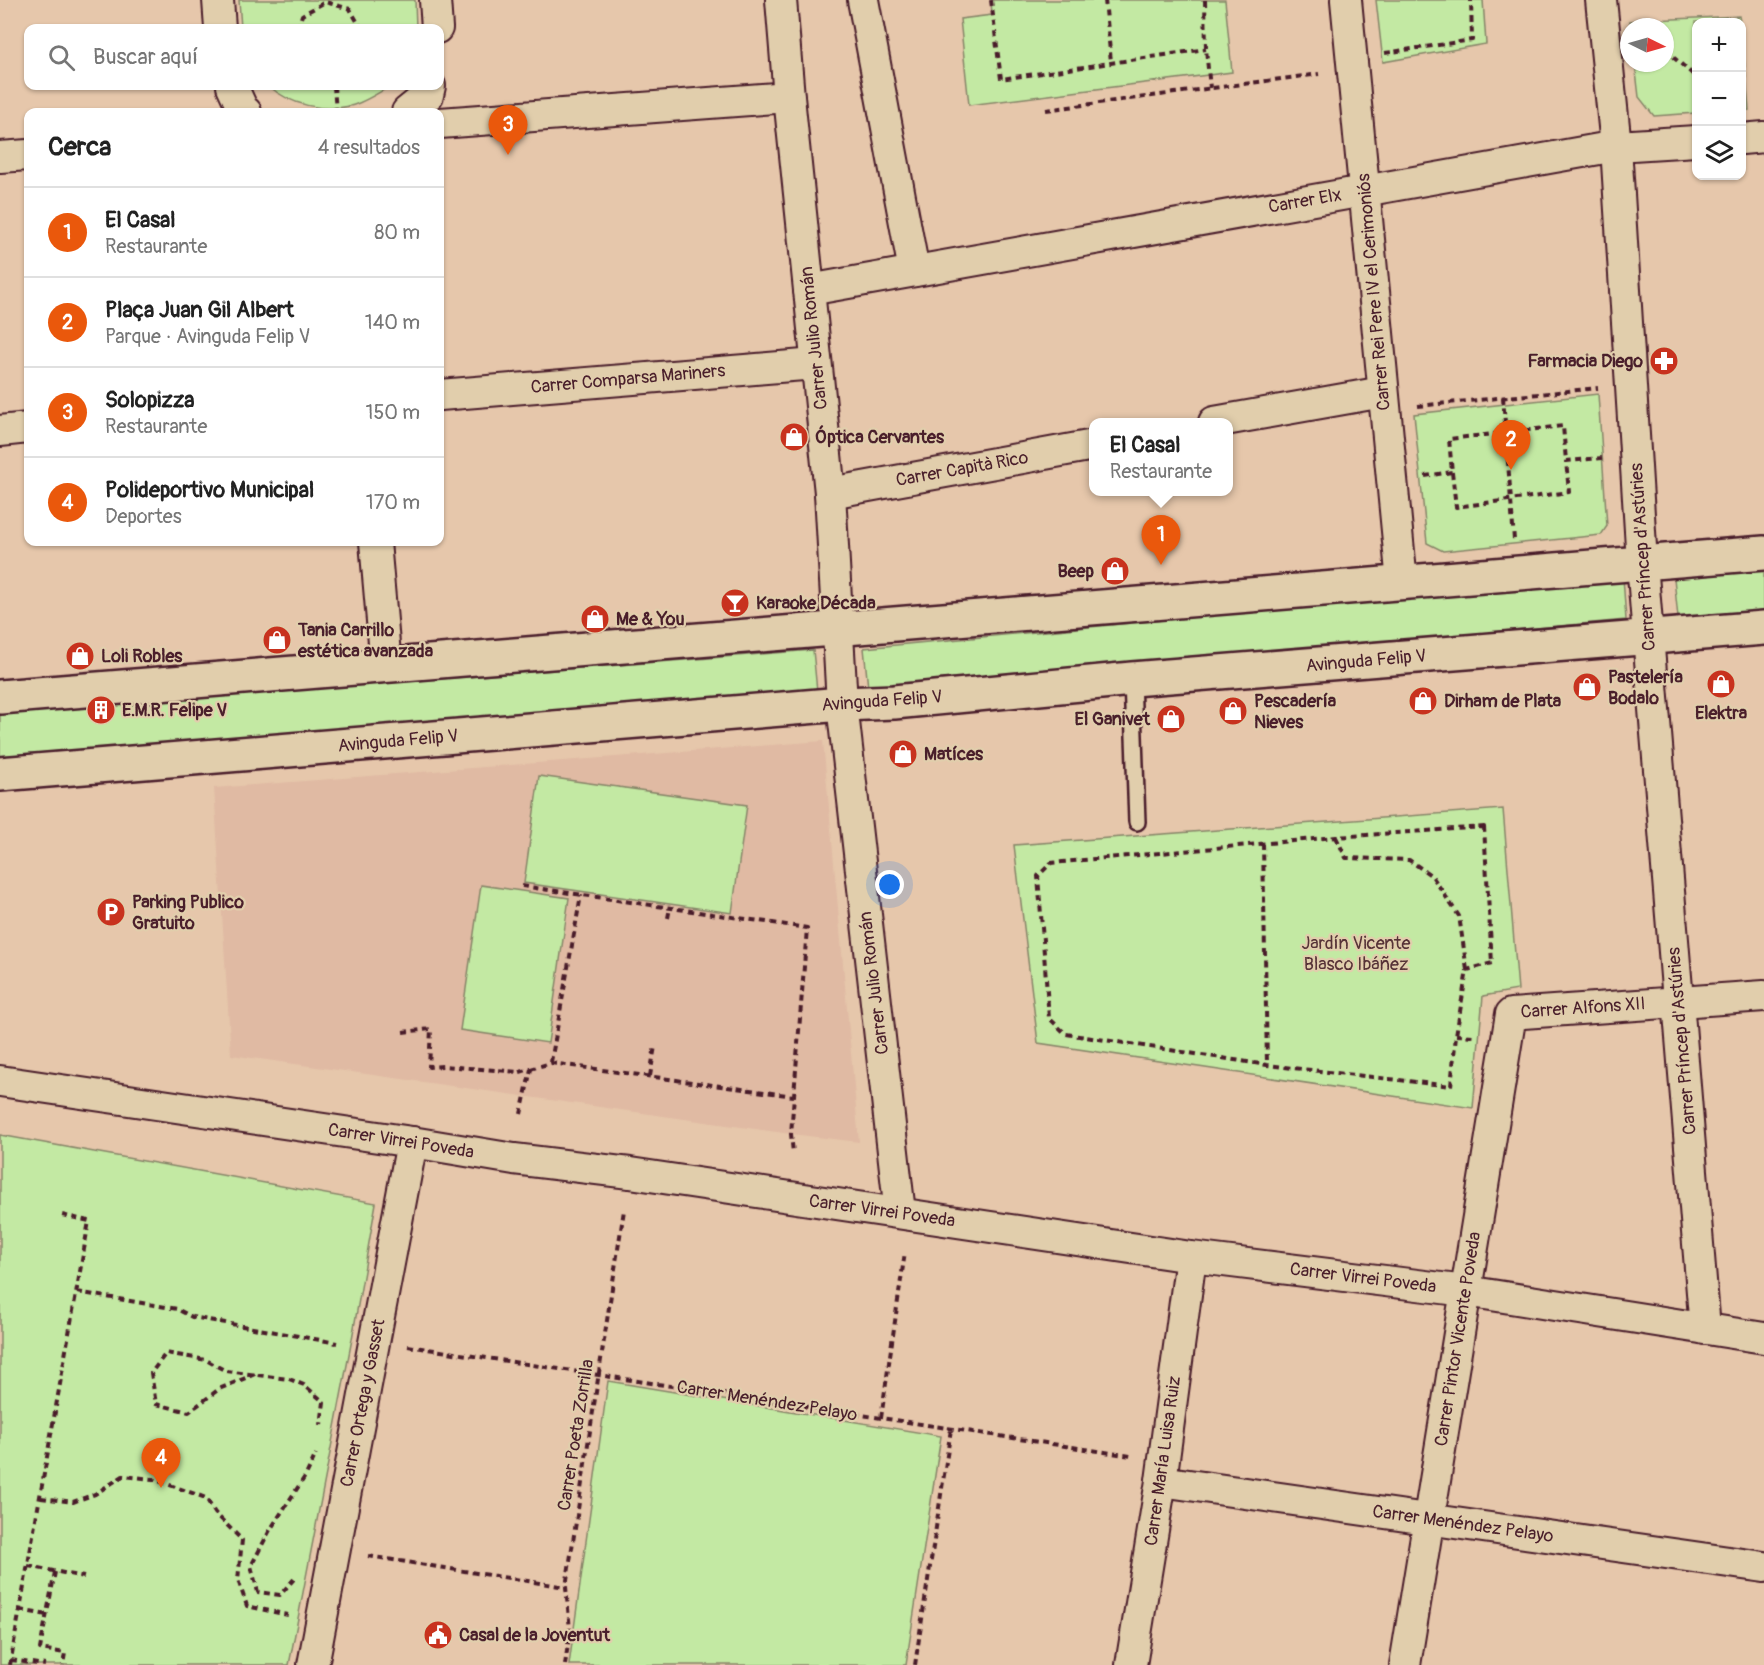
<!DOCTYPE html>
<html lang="es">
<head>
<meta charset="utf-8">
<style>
  :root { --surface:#fff; --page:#f6f6f6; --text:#222; --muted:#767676; --line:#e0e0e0; --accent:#ea580c }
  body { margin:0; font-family:Pangolin,sans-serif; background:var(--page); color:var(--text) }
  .controls { position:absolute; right:18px; top:18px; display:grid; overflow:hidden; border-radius:12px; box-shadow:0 2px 4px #0004 }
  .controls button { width:54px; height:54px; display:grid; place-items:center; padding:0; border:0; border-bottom:2px solid var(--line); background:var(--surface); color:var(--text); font:30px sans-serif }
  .compass { position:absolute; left:1620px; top:18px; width:54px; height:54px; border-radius:50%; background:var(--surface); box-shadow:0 2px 4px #0004; rotate:95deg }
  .you { position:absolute; left:890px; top:885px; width:21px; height:21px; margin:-15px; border:4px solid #fff; border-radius:50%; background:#1a73e8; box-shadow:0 0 0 9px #1a73e833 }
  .badge { display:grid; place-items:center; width:39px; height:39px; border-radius:50%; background:var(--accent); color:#fff; font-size:20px; font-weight:700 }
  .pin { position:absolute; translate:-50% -50px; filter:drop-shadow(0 2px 3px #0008) }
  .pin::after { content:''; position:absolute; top:32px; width:21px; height:18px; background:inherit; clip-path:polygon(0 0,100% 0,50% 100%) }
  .popup { position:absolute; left:1089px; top:418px; width:144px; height:78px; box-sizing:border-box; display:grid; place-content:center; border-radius:12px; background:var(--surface); filter:drop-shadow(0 2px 4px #0005); font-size:20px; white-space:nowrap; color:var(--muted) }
  .popup b { font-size:22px; color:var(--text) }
  .popup::after { content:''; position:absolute; left:50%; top:100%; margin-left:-12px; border:12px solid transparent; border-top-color:var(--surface) }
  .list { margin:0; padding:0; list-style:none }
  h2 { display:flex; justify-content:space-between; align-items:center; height:78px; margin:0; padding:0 24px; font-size:26px }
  h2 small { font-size:20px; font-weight:400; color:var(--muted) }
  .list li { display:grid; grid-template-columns:39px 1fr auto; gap:18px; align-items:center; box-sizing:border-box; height:90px; padding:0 24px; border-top:2px solid var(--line) }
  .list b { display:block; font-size:22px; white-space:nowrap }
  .list p { margin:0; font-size:20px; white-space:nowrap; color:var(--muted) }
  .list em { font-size:20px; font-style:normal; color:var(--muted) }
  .icon { flex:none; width:33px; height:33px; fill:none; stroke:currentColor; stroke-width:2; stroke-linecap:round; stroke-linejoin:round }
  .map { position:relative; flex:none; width:1764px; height:1665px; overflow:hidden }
  .search { position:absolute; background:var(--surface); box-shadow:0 2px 4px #0004; left:24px; top:24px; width:420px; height:66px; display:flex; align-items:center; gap:15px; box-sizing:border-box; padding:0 21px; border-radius:12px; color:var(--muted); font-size:22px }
  .panel { position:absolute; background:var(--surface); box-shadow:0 2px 4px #0004; left:24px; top:108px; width:420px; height:438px; border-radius:12px }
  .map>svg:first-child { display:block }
</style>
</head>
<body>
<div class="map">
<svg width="1764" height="1665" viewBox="0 0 1764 1665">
  <rect width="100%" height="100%" fill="#e6c7ab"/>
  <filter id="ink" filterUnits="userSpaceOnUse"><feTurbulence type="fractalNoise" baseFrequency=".0167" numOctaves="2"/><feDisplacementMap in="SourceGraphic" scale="12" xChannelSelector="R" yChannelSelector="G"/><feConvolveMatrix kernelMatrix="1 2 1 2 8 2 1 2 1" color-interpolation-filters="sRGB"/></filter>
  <g filter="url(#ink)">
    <path fill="#e0baa3" d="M823 741 859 1142 791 1134 231 1055 214 788Z"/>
    <g fill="#c3e9a3" stroke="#868467" stroke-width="1.5">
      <path d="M239 0H415L416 28H241Z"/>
      <path d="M991 0H1225L1232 72 969 105 960 19 992 15Z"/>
      <path d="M1376 0H1483L1486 44 1383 62Z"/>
      <path d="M1739 16 1740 22H1696V113L1654 116 1639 97 1635 63H1665V27H1630V21Z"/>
      <path d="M1742 36 1749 110 1742 111Z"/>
      <path d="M269 86H389L385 89C375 95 362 103 350 106 323 112 290 105 269 86Z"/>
      <path d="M1598 394 1607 526 1601 535 1443 551 1427 543 1414 414Z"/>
      <path d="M1764 570V610L1678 618 1674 578Z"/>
      <path d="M1623 577 1626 620 868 688 864 648Z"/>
      <path d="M813 650 817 691 0 756V710L324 688Z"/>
      <path d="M539 776 747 805 732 913 524 883Z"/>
      <path d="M1503 809 1518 990 1483 996 1473 1108 1038 1043 1014 845Z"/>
      <path d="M481 885 569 898 548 1043 460 1030Z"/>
      <path d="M0 1135 376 1203 352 1339 289 1665H0Z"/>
      <path d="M608 1381 941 1436 906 1665H569Z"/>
    </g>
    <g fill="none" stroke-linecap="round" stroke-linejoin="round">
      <g stroke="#4a1f2b" stroke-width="20">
        <path id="service" d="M1132 679 1137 822"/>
      </g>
      <g stroke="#4a1f2b" stroke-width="34">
        <g id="minor">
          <path d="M218 0 220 28"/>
          <path d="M435 0 437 28"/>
          <path d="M781 0 789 97 830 493 842 704 900 1213"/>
          <path d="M863 0 914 271"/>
          <path d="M1346 0 1402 583"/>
          <path d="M1601 0 1616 146 1642 563 1705 1329"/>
          <path d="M232 86 243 110 246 112"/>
          <path d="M407 112 428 95 430 86"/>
          <path d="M440 123 789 97"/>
          <path d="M1742 139 1764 137"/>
          <path d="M0 157 28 155"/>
          <path d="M809 290 1616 146 1696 141"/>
          <path d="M440 395 816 364"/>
          <path d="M1214 422 1383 392"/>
          <path d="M0 431 28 428"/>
          <path d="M830 493 1094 445"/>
          <path d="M375 542 386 666"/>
          <path d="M0 1081 412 1142 514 1159 630 1173 1191 1257 1466 1291 1764 1338"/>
          <path d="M1161 1481 1764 1567"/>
          <path d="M313 1665 412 1142"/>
          <path d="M1131 1665 1161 1481 1191 1257"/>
          <path d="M1405 1665 1511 1014 1764 996"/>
        </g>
      </g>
      <g stroke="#4a1f2b" stroke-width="38">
        <g id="tertiary">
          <path d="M0 697 1764 553"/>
          <path d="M0 774 842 704 894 702 1132 679 1764 628"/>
        </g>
      </g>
      <g stroke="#4a1f2b" stroke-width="4" stroke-dasharray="6 4.5" stroke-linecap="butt">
        <path d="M991 0 1001 79 1206 49"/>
        <path d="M1105 0 1111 62"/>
        <path d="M1205 0 1206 49 1210 88"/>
        <path d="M298 28 302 15 325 2 350 9 361 28"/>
        <path d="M1665 50 1696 77"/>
        <path d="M1385 53 1472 40 1471 0"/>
        <path d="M334 86 336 112"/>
        <path d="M1046 110 1319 74"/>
        <path d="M1503 397 1514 540"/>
        <path d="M1418 406 1598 388"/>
        <path d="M1452 472 1456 507 1569 492 1566 461"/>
        <path d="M1425 476 1452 472 1449 439 1563 426 1566 461 1602 458"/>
        <path d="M1484 827 1492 963 1467 970 1456 1035 1451 1086 1267 1065 1066 1034 1049 1018 1038 876 1051 863 1336 837Z"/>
        <path d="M1336 837 1346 858 1409 860 1432 876 1459 916 1467 970"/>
        <path d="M1263 844 1267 1065"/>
        <path d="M522 886 807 928 791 1134 793 1153"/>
        <path d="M668 918 670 908"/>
        <path d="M403 1032 431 1029 429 1067 444 1066 520 1072 551 1063 794 1096"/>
        <path d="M1456 1035 1474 1036"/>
        <path d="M551 1062 581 895"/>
        <path d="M650 1076 655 1046"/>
        <path d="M521 1114 531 1069"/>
        <path d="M77 1292 177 1309 192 1317 337 1343"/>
        <path d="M408 1346 1131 1456"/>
        <path d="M255 1374 219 1389 189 1412 156 1404 151 1373 166 1353 206 1360 226 1371 289 1379 304 1385 324 1402 321 1425"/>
        <path d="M881 1418 905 1252"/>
        <path d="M41 1498 73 1502 95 1494 123 1476 153 1479 206 1498 215 1513 242 1540 238 1580 247 1606 288 1615"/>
        <path d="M368 1556 566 1587"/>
        <path d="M28 1566 84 1577"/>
        <path d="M55 1572 40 1649 65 1653 63 1665"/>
        <path d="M294 1579 280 1595 258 1592 251 1566 270 1530 306 1475 316 1454"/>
        <path d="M20 1610 47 1615"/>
        <path d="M11 1660 45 1665"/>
        <path d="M10 1665 89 1221 62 1215"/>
        <path d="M565 1665 570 1630 566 1587 624 1210"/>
        <path d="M915 1665 951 1429"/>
      </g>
      <use href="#service" stroke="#e1ceac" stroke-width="15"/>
      <use href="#minor" stroke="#e1ceac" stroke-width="30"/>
      <use href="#tertiary" stroke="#e1ceac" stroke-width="33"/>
    </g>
  </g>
  <defs>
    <g id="pharmacy-disc" transform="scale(1.5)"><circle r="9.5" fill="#c8321e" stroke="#e1ceac"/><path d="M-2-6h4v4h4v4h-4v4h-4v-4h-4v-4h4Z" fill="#fff"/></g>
    <g id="shop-disc" transform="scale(1.5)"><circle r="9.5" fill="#c8321e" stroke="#e1ceac"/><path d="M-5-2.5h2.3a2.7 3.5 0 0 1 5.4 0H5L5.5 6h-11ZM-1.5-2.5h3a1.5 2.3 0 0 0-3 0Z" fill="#fff"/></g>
    <g id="bar-disc" transform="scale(1.5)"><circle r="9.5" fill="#c8321e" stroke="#e1ceac"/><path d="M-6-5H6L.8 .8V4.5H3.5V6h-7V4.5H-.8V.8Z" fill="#fff"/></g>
    <g id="building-disc" transform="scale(1.5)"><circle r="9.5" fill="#c8321e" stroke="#e1ceac"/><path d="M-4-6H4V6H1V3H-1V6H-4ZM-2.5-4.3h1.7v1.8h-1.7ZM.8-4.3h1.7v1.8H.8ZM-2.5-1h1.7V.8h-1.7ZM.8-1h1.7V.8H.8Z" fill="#fff"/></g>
    <g id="parking-disc" transform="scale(1.5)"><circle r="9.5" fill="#c8321e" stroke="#e1ceac"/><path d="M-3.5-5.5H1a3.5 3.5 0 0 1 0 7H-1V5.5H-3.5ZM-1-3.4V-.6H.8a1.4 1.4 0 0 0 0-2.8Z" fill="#fff"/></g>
    <g id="civic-disc" transform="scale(1.5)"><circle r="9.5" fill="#c8321e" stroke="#e1ceac"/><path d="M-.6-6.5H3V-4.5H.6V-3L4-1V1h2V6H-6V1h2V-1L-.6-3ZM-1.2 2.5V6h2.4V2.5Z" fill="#fff"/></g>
  </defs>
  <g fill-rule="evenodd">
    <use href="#pharmacy-disc" x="1664" y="361"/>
    <use href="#shop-disc" x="794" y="437"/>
    <use href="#shop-disc" x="1115" y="571"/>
    <use href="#bar-disc" x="735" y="603"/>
    <use href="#shop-disc" x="595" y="619"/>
    <use href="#shop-disc" x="277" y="640"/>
    <use href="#shop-disc" x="80" y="656"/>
    <use href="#shop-disc" x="1721" y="684"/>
    <use href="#shop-disc" x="1587" y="687"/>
    <use href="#shop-disc" x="1423" y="701"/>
    <use href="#building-disc" x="101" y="710"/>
    <use href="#shop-disc" x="1233" y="711"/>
    <use href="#shop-disc" x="1171" y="719"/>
    <use href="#shop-disc" x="903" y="754"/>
    <use href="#parking-disc" x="111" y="912"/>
    <use href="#civic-disc" x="438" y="1635"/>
  </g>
  <g text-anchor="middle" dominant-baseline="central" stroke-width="4.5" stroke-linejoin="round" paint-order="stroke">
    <g font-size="18" fill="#4a1f2b" stroke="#e1ceac">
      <text transform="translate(1305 201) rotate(-10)">Carrer Elx</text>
      <text transform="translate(1374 292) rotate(-95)">Carrer Rei Pere IV el Cerimoniós</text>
      <text transform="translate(814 338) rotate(-96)">Carrer Julio Román</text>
      <text transform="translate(628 379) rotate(-5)">Carrer Comparsa Mariners</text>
      <text transform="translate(962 469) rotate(-10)">Carrer Capità Rico</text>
      <text transform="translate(1643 557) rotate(-94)">Carrer Príncep d'Astúries</text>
      <text transform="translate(1366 661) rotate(-5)">Avinguda Felip V</text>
      <text transform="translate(882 701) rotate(-4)">Avinguda Felip V</text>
      <text transform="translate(398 741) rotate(-5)">Avinguda Felip V</text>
      <text transform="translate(874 983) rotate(-97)">Carrer Julio Román</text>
      <text transform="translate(1583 1008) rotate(-4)">Carrer Alfons XII</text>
      <text transform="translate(1682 1041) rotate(-95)">Carrer Príncep d'Astúries</text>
      <text transform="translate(401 1141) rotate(9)">Carrer Virrei Poveda</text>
      <text transform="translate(882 1211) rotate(8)">Carrer Virrei Poveda</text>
      <text transform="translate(1363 1278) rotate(7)">Carrer Virrei Poveda</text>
      <text transform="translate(1458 1339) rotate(-81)">Carrer Pintor Vicente Poveda</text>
      <text transform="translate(767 1401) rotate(9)">Carrer Menéndez Pelayo</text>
      <text transform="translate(363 1403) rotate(-79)">Carrer Ortega y Gasset</text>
      <text transform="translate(576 1435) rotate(-81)">Carrer Poeta Zorrilla</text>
      <text transform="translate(1163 1461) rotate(-82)">Carrer María Luisa Ruiz</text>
      <text transform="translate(1463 1524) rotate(8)">Carrer Menéndez Pelayo</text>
    </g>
    <g font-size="18" font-weight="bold" fill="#4a1f2b" stroke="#e1ceac" text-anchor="start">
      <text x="1643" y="361" text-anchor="end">Farmacia Diego</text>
      <text x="815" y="437">Óptica Cervantes</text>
      <text x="1094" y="571" text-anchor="end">Beep</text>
      <text x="756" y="603">Karaoke Década</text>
      <text x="616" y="619">Me &amp; You</text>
      <text x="298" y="630">Tania Carrillo<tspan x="298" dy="21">estética avanzada</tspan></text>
      <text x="101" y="656">Loli Robles</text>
      <text x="1608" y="677">Pastelería<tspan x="1608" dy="21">Bodalo</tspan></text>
      <text x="1254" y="701">Pescadería<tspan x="1254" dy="21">Nieves</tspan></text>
      <text x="1444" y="701">Dirham de Plata</text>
      <text x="122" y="710">E.M.R. Felipe V</text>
      <text x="1721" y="713" text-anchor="middle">Elektra</text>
      <text x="1150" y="719" text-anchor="end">El Ganivet</text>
      <text x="924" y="754">Matíces</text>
      <text x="132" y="902">Parking Publico<tspan x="132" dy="21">Gratuito</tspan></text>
      <text x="459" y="1635">Casal de la Joventut</text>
    </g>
    <g font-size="18" fill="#563337" stroke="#e1ceac">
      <text x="1356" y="943">Jardín Vicente<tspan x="1356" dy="21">Blasco Ibáñez</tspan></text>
    </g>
  </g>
</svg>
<div class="controls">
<button>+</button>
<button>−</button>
<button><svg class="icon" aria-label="layers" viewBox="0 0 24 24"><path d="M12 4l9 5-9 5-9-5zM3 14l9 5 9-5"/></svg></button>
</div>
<svg class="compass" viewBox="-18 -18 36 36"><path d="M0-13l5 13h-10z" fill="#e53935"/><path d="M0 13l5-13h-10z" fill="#767676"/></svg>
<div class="you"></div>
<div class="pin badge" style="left:1161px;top:565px">1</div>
<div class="popup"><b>El Casal</b>Restaurante</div>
<div class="pin badge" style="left:1511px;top:470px">2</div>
<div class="pin badge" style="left:508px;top:155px">3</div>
<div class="pin badge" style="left:161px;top:1488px">4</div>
<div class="search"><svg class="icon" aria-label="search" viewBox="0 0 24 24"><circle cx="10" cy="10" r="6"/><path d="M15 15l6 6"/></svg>Buscar aquí</div>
<section class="panel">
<h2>Cerca<small>4 resultados</small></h2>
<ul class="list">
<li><span class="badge">1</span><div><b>El Casal</b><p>Restaurante</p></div><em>80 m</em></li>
<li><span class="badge">2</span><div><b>Plaça Juan Gil Albert</b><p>Parque · Avinguda Felip V</p></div><em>140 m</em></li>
<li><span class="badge">3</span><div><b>Solopizza</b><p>Restaurante</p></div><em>150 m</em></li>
<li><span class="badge">4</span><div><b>Polideportivo Municipal</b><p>Deportes</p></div><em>170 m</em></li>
</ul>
</section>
</div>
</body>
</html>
